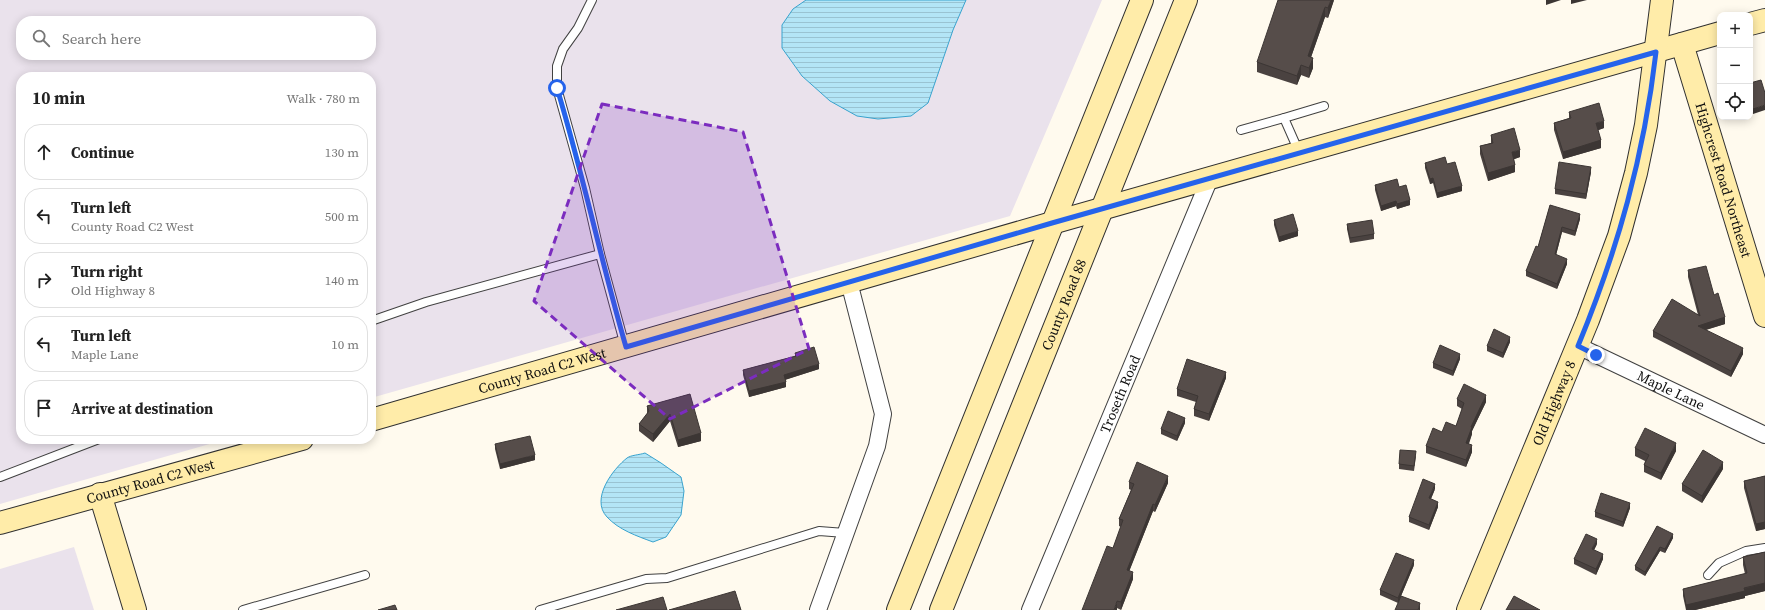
<!DOCTYPE html>
<html lang="en">
<head>
<meta charset="utf-8">
<style>
  :root { --surface:#fff; --page:#f2f2f2; --text:#222; --muted:#767676; --line:#e0e0e0 }
  body { margin:0; font-family:"Source Serif 4",serif; background:var(--page); color:var(--text) }
  .controls { position:absolute; right:12px; top:12px; display:grid; overflow:hidden; border-radius:8px; box-shadow:0 2px 10px #0003 }
  .controls button { width:36px; height:36px; display:grid; place-items:center; padding:0; border:0; border-bottom:1px solid var(--line); background:var(--surface); color:var(--text); font:20px sans-serif }
  .stop { position:absolute; width:12px; height:12px; margin:-9px; border:3px solid #2563eb; border-radius:50%; background:#fff }
  .stop.end { background:#2563eb; border-color:#fff; box-shadow:0 1px 4px #0008 }
  .list { margin:0; padding:0; list-style:none }
  h2 { display:flex; justify-content:space-between; align-items:center; height:52px; margin:0; padding:0 16px; font-size:17px }
  h2 small { font-size:13px; font-weight:400; color:var(--muted) }
  .list li { display:grid; grid-template-columns:26px 1fr auto; gap:12px; align-items:center; box-sizing:border-box; height:56px; margin:0 8px 8px; padding:0 8px; border:1px solid var(--line); border-radius:16px }
  .list b { display:block; font-size:15px; white-space:nowrap }
  .list p { margin:0; font-size:13px; white-space:nowrap; color:var(--muted) }
  .list em { font-size:13px; font-style:normal; color:var(--muted) }
  .icon { flex:none; width:22px; height:22px; fill:none; stroke:currentColor; stroke-width:2; stroke-linecap:round; stroke-linejoin:round }
  .map { position:relative; flex:none; width:1765px; height:610px; overflow:hidden }
  .search { position:absolute; background:var(--surface); box-shadow:0 2px 10px #0003; left:16px; top:16px; width:360px; height:44px; display:flex; align-items:center; gap:10px; box-sizing:border-box; padding:0 14px; border-radius:16px; color:var(--muted); font-size:15px }
  .panel { position:absolute; background:var(--surface); box-shadow:0 2px 10px #0003; left:16px; top:72px; width:360px; height:372px; border-radius:16px }
  .map>svg:first-child { display:block }
</style>
</head>
<body>
<div class="map">
<svg width="1765" height="610" viewBox="0 0 1765 610">
  <defs>
    <pattern id="water-rules" width="6" height="5" patternUnits="userSpaceOnUse"><rect width="6" height="5" fill="#b3e5f6"/><path d="M0 2.5h6" fill="none" stroke="#99c3d2"/></pattern>
  </defs>
  <rect width="100%" height="100%" fill="#fffaee"/>
  <g fill="#eae2ec" fill-rule="evenodd">
    <path d="M0 0H1102L1010 216 371 398V77H21V439H227L0 504ZM21 21H371V55H21Z"/>
    <path d="M74 547 94 610H0V569Z"/>
  </g>
  <g fill="url(#water-rules)" stroke="#39a3ce">
    <path d="M806 0H966L953 30 928 103 911 116 878 119 857 116 830 101 802 76 782 48V25L793 9Z"/>
    <path d="M645 453 661 463 681 477 684 491 681 515 666 537 653 542C637 536 619 530 607 517 590 499 613 469 627 458 631 455 639 455 645 453Z"/>
  </g>
  <g fill="none" stroke-linecap="round" stroke-linejoin="round">
    <g stroke="#414141" stroke-width="10">
      <g id="lane">
        <path d="M592 0 578 28 563 49 557 66V88L585 188 600 254"/>
        <path d="M1284 118 1324 106"/>
        <path d="M1241 130 1284 118 1299 152"/>
        <path d="M371 321 426 302 600 254 625 346"/>
        <path d="M0 477 99 439"/>
        <path d="M1708 575 1719 563 1746 551 1765 548"/>
        <path d="M243 610 365 575"/>
        <path d="M540 610 646 579 667 578 819 531 845 533"/>
      </g>
    </g>
    <g stroke="#414141" stroke-width="18">
      <g id="street">
        <path id="s1" d="M1578 346 1765 435"/>
        <path d="M818 610 877 446 883 414 849 282"/>
        <path id="s2" d="M1030 610 1210 178"/>
      </g>
    </g>
    <g stroke="#303030" stroke-width="24">
      <g id="secondary">
        <path d="M1750 24 1765 20"/>
        <path id="s3" d="M1682 44 1765 316"/>
        <path id="s4" d="M371 420 1052 223 1720 33"/>
        <path d="M100 494 135 610"/>
        <path id="s5" d="M0 523 302 439"/>
        <path d="M898 610 1142 0"/>
        <path id="s6" d="M941 610 1186 0"/>
        <path id="s7" d="M1468 610 1588 320 1619 236 1636 173 1646 125 1662 0"/>
      </g>
    </g>
    <use href="#lane" stroke="#fff" stroke-width="8"/>
    <use href="#street" stroke="#fff" stroke-width="16"/>
    <use href="#secondary" stroke="#ffeca9" stroke-width="22"/>
  </g>
  <g fill="#4a4240">
    <path d="M1334 0 1328 18 1325 17 1311 57 1313 68 1309 78 1301 75 1297 85 1257 72V62Z"/>
    <path d="M1750 83 1765 93 1753 114 1750 106Z"/>
    <path d="M1569 112 1604 128 1598 130 1601 148 1563 159 1554 130V123L1569 118Z"/>
    <path d="M1491 135 1520 157 1514 159 1515 172 1488 181 1480 154V146L1491 143Z"/>
    <path d="M1425 163 1447 164 1462 191 1437 198 1433 183 1430 184 1425 168Z"/>
    <path d="M1591 172 1586 199 1555 194V189Z"/>
    <path d="M1375 185 1399 187 1410 205 1397 209 1396 206 1381 211 1375 190Z"/>
    <path d="M1550 205 1580 219 1575 236 1562 232 1556 255 1567 264 1557 289 1526 276V271L1538 247Z"/>
    <path d="M1274 220 1298 236 1279 242 1274 225Z"/>
    <path d="M1347 224 1374 234V239L1350 243 1347 229Z"/>
    <path d="M1688 270 1714 295 1725 324 1706 330 1743 354 1731 377 1653 337V331L1698 315 1688 277Z"/>
    <path d="M1510 342 1503 358 1487 351V346Z"/>
    <path d="M795 353 819 369 785 380 786 387 749 397 743 375V370L795 356Z"/>
    <path d="M1460 359 1453 376 1433 368V363Z"/>
    <path d="M1226 378 1209 421 1194 416V409L1196 402 1177 396V389Z"/>
    <path d="M690 394 701 441 678 447 670 421 653 442 639 431V424L647 414V406Z"/>
    <path d="M1457 399 1486 402 1472 431V434L1469 444 1472 452 1466 467 1426 453V446L1442 432 1456 426 1462 409 1457 406Z"/>
    <path d="M1185 423 1177 441 1161 434V429Z"/>
    <path d="M495 444 535 460 500 469 495 449Z"/>
    <path d="M1635 448 1676 451 1661 480 1644 472V465L1645 461 1635 456Z"/>
    <path d="M1416 456 1414 471 1399 469V464Z"/>
    <path d="M1723 469 1702 503 1682 491V484Z"/>
    <path d="M1765 476V529L1756 531 1744 488V481Z"/>
    <path d="M1129 482 1168 483 1155 512 1153 511 1129 571 1133 579 1121 610 1117 608 1113 548 1121 527 1119 526V519L1131 490 1129 489Z"/>
    <path d="M1435 489 1431 499 1438 507 1429 530 1409 522V517Z"/>
    <path d="M1630 508 1623 527 1595 517V512Z"/>
    <path d="M1657 526 1673 538 1665 553 1660 551 1645 576 1635 570V566Z"/>
    <path d="M1597 544 1594 550 1603 559 1596 575 1574 564V559Z"/>
    <path d="M1765 552V591L1745 596V598L1695 610H1686L1683 596V589L1745 574 1743 565V557Z"/>
    <path d="M1414 565 1401 596 1420 609 1398 603 1380 595V590Z"/>
  </g>
  <g fill="#3c3634">
    <path d="M1331 0H1334L1328 18V8Z"/>
    <path d="M1546 0H1561L1546 5Z"/>
    <path d="M1571 0H1587L1571 4Z"/>
    <path d="M1325 7V17L1308 66V56Z"/>
    <path d="M1313 58V68L1309 78V68Z"/>
    <path d="M1301 65V75L1297 85V76Z"/>
    <path d="M1765 105V110L1753 114V109Z"/>
    <path d="M1604 121V128L1596 131V123Z"/>
    <path d="M1601 140V148L1563 159V152Z"/>
    <path d="M1520 150V157L1512 160V152Z"/>
    <path d="M1515 165V172L1488 181V173Z"/>
    <path d="M1591 167V172L1586 199V194Z"/>
    <path d="M1433 178V183L1430 184V179Z"/>
    <path d="M1462 186V191L1437 198V193Z"/>
    <path d="M1410 200V205L1397 209V204Z"/>
    <path d="M1396 201V206L1381 211V206Z"/>
    <path d="M1580 214V219L1575 236V231Z"/>
    <path d="M1562 227V232L1555 259V254Z"/>
    <path d="M1298 231V236L1279 242V237Z"/>
    <path d="M1567 259V264L1557 289V284Z"/>
    <path d="M1725 317V324L1698 332V326Z"/>
    <path d="M1510 337V342L1503 358V353Z"/>
    <path d="M1743 348V354L1731 377V371Z"/>
    <path d="M1460 354V359L1453 376V371Z"/>
    <path d="M819 364V369L784 380V375Z"/>
    <path d="M1226 372V378L1209 421V414Z"/>
    <path d="M786 382V387L749 397V391Z"/>
    <path d="M1486 395V402L1472 431V434L1466 450V443L1471 427Z"/>
    <path d="M670 414V421L653 442V434Z"/>
    <path d="M1185 418V423L1177 441V436Z"/>
    <path d="M701 433V441L678 447V440Z"/>
    <path d="M1676 443V451L1661 480V473Z"/>
    <path d="M1472 445V452L1466 467V460Z"/>
    <path d="M535 455V460L500 469V464Z"/>
    <path d="M1723 462V469L1702 503V496Z"/>
    <path d="M1168 476V483L1155 512V505Z"/>
    <path d="M1435 484V489L1429 503V498Z"/>
    <path d="M1438 502V507L1429 530V525Z"/>
    <path d="M1630 503V508L1623 527V522Z"/>
    <path d="M1153 504V511L1127 577V570Z"/>
    <path d="M1765 522V529L1756 531V524Z"/>
    <path d="M1673 534V538L1665 553V549Z"/>
    <path d="M1597 539V544L1592 554V549Z"/>
    <path d="M1660 547V551L1645 576V572Z"/>
    <path d="M1603 554V559L1596 575V569Z"/>
    <path d="M1414 560V565L1398 603V598Z"/>
    <path d="M1133 572V579L1121 610V602Z"/>
    <path d="M1765 583V591L1745 596V598L1695 610H1686V605Z"/>
    <path d="M1117 601V610H1114Z"/>
    <path d="M1420 603V610H1418Z"/>
  </g>
  <g fill="#564d4a" stroke="#3c3634">
    <path d="M1278 0H1331L1328 8 1325 7 1308 56 1313 58 1309 68 1301 65 1297 76 1257 62Z"/>
    <path d="M1761 80 1765 93V105L1753 109 1750 101V83Z"/>
    <path d="M1599 103 1604 121 1596 123 1601 140 1563 152 1554 123 1571 118 1569 112Z"/>
    <path d="M1514 128 1520 150 1512 152 1515 165 1488 173 1480 146 1493 143 1491 135Z"/>
    <path d="M1445 157 1447 164 1455 162 1462 186 1437 193 1433 178 1430 179 1425 163Z"/>
    <path d="M1559 162 1591 167 1586 194 1555 189Z"/>
    <path d="M1397 179 1399 187 1406 185 1410 200 1397 204 1396 201 1381 206 1375 185Z"/>
    <path d="M1550 205 1580 214 1575 231 1562 227 1555 254 1567 259 1557 284 1526 271 1536 246 1538 247Z"/>
    <path d="M1293 214 1298 231 1279 237 1274 220Z"/>
    <path d="M1372 220 1374 234 1350 238 1347 224Z"/>
    <path d="M1706 266 1714 295 1718 293 1725 317 1698 326 1743 348 1731 371 1653 331 1672 299 1700 316 1688 270Z"/>
    <path d="M1494 329 1510 337 1503 353 1487 346Z"/>
    <path d="M1440 345 1460 354 1453 371 1433 363Z"/>
    <path d="M814 347 819 364 784 375 786 382 749 391 743 370 796 356 795 353Z"/>
    <path d="M1187 359 1226 372 1209 414 1194 409 1198 396 1177 389Z"/>
    <path d="M1464 384 1486 395 1471 427H1472L1466 443 1472 445 1466 460 1426 446 1433 428 1442 432 1446 422 1456 426 1464 403 1457 399Z"/>
    <path d="M690 394 701 433 678 440 670 414 653 434 639 424 649 411 647 406Z"/>
    <path d="M1168 411 1185 418 1177 436 1161 429Z"/>
    <path d="M1645 428 1676 443 1661 473 1644 465 1649 455 1635 448Z"/>
    <path d="M530 436 535 455 500 464 495 444Z"/>
    <path d="M1400 450 1416 451 1414 466 1399 464Z"/>
    <path d="M1703 450 1723 462 1702 496 1682 484Z"/>
    <path d="M1137 462 1168 476 1155 505 1153 504 1127 570 1133 572 1121 602 1117 601 1114 610H1082L1107 546 1113 548 1123 520 1119 519 1134 484 1129 482Z"/>
    <path d="M1765 476V522L1756 524 1744 481Z"/>
    <path d="M1423 479 1435 484 1429 498 1438 502 1429 525 1409 517Z"/>
    <path d="M1601 493 1630 503 1623 522 1595 512Z"/>
    <path d="M1657 526 1673 534 1665 549 1660 547 1645 572 1635 566Z"/>
    <path d="M1586 534 1597 539 1592 549 1603 554 1596 569 1574 559Z"/>
    <path d="M1765 552V583L1744 588 1745 591 1686 605 1683 589 1747 573 1743 557Z"/>
    <path d="M1396 553 1414 560 1398 598 1380 590Z"/>
    <path d="M735 591 741 610H669Z"/>
    <path d="M1401 596 1420 603 1418 610H1395Z"/>
    <path d="M1514 596 1540 610H1506Z"/>
    <path d="M663 597 667 610H616Z"/>
    <path d="M395 605 397 610H378Z"/>
  </g>
  <g fill="none" stroke-linecap="round" stroke-linejoin="round">
    <path stroke="#2563eb" stroke-width="5" d="M557 88C583 174 601 261 626 347L1052 223 1656 52C1644 156 1618 249 1578 346L1596 355"/>
  </g>
  <path fill="#7b2cbf" fill-opacity="0.2" stroke="#7b2cbf" stroke-width="3" stroke-dasharray="8 5" stroke-linejoin="round" d="M602 104 743 132 809 349 670 419 534 301Z"/>
  <g text-anchor="middle" dominant-baseline="central" stroke-width="4" stroke-linejoin="round" paint-order="stroke">
    <g font-size="14" fill="#0e0e0e" stroke="#fff">
      <text stroke="none"><textPath href="#s3" startOffset="142">Highcrest Road Northeast</textPath></text>
      <text stroke="none"><textPath href="#s6" startOffset="329">County Road 88</textPath></text>
      <text stroke="none"><textPath href="#s4" startOffset="178">County Road C2 West</textPath></text>
      <text stroke="none"><textPath href="#s1" startOffset="103">Maple Lane</textPath></text>
      <text stroke="none"><textPath href="#s2" startOffset="234">Troseth Road</textPath></text>
      <text stroke="none"><textPath href="#s7" startOffset="224">Old Highway 8</textPath></text>
      <text stroke="none"><textPath href="#s5" startOffset="156">County Road C2 West</textPath></text>
    </g>
  </g>
</svg>
<div class="controls">
<button>+</button>
<button>−</button>
<button><svg class="icon" aria-label="locate" viewBox="0 0 24 24"><circle cx="12" cy="12" r="6"/><path d="M12 2v4M12 18v4M2 12h4M18 12h4"/></svg></button>
</div>
<div class="stop" style="left:557px;top:88px"></div>
<div class="stop end" style="left:1596px;top:355px"></div>
<div class="search"><svg class="icon" aria-label="search" viewBox="0 0 24 24"><circle cx="10" cy="10" r="6"/><path d="M15 15l6 6"/></svg>Search here</div>
<section class="panel">
<h2>10 min<small>Walk · 780 m</small></h2>
<ul class="list">
<li><svg class="icon" aria-label="ahead" viewBox="0 0 24 24"><path d="M12 20V5M6 11l6-6 6 6"/></svg><div><b>Continue</b></div><em>130 m</em></li>
<li><svg class="icon" aria-label="left" viewBox="0 0 24 24"><path d="M17 20v-9H6M10 6l-5 5 5 5"/></svg><div><b>Turn left</b><p>County Road C2 West</p></div><em>500 m</em></li>
<li><svg class="icon" aria-label="right" viewBox="0 0 24 24"><path d="M7 20v-9h11M14 6l5 5-5 5"/></svg><div><b>Turn right</b><p>Old Highway 8</p></div><em>140 m</em></li>
<li><svg class="icon" aria-label="left" viewBox="0 0 24 24"><path d="M17 20v-9H6M10 6l-5 5 5 5"/></svg><div><b>Turn left</b><p>Maple Lane</p></div><em>10 m</em></li>
<li><svg class="icon" aria-label="arrive" viewBox="0 0 24 24"><path d="M6 21V4h12l-3 4 3 4H6"/></svg><div><b>Arrive at destination</b></div></li>
</ul>
</section>
</div>
</body>
</html>
